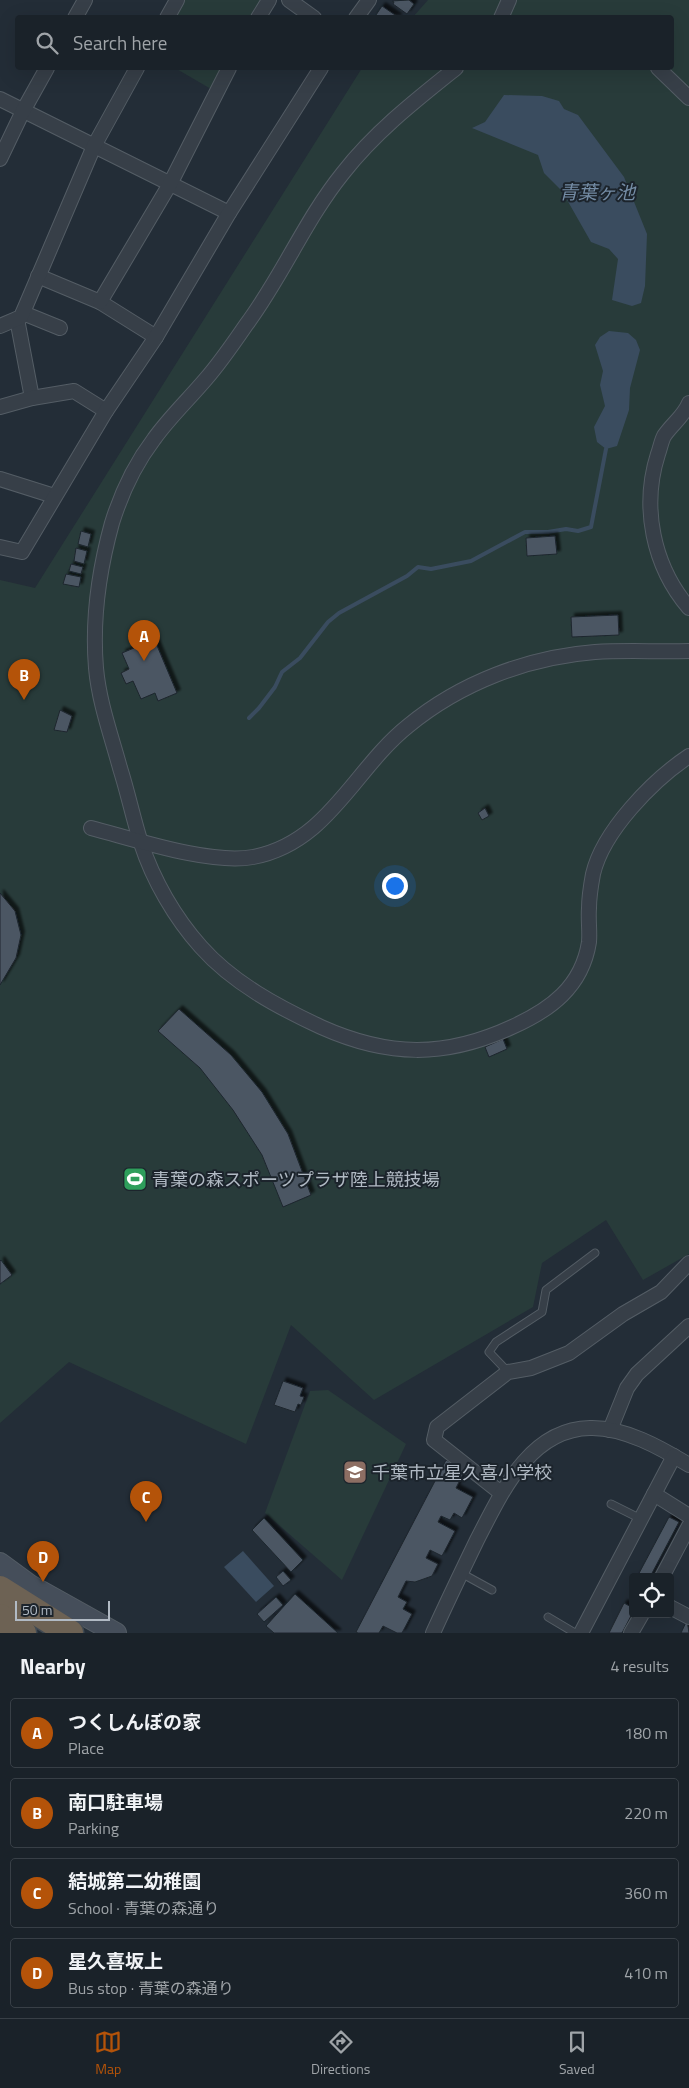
<!DOCTYPE html>
<html lang="en">
<head>
<meta charset="utf-8">
<style>
  :root { --surface:#1a2229; --page:#232a31; --text:#f1f3f6; --muted:#9fa4a8; --line:#383f46; --accent:#b45309 }
  body { margin:0; font-family:"Titillium Web","Noto Sans JP",sans-serif; background:var(--page); color:var(--text) }
  .controls { position:absolute; right:15px; bottom:15px; display:grid; overflow:hidden; border-radius:5px; box-shadow:0 5px 20px #0002 }
  .controls button { width:45px; height:45px; display:grid; place-items:center; padding:0; border:0; border-bottom:1px solid var(--line); background:var(--surface); color:var(--text); font:25px sans-serif }
  .scale { position:absolute; left:15px; bottom:12px; width:95px; box-sizing:border-box; padding-left:5px; border:2px solid #b1bac4; border-top:0; font-size:14px; line-height:18px; white-space:nowrap; color:#b1bac4; -webkit-text-stroke:4px #1c242c; paint-order:stroke }
  .you { position:absolute; left:394px; top:885px; width:18px; height:18px; margin:-12px; border:4px solid #fff; border-radius:50%; background:#1a73e8; box-shadow:0 0 0 8px #1a73e833 }
  .badge { display:grid; place-items:center; width:32px; height:32px; border-radius:50%; background:var(--accent); color:#fff; font-size:16px; font-weight:700 }
  .pin { position:absolute; translate:-50% -41px; filter:drop-shadow(0 1px 2px #0008) }
  .pin::after { content:''; position:absolute; top:26px; width:18px; height:15px; background:inherit; clip-path:polygon(0 0,100% 0,50% 100%) }
  .list { margin:0; padding:0; list-style:none }
  h2 { display:flex; justify-content:space-between; align-items:center; height:65px; margin:0; padding:0 20px; font-size:21px }
  h2 small { font-size:16px; font-weight:400; color:var(--muted) }
  .list li { display:grid; grid-template-columns:32px 1fr auto; gap:15px; align-items:center; box-sizing:border-box; height:70px; margin:0 10px 10px; padding:0 10px; border:1px solid var(--line); border-radius:5px }
  .list b { display:block; font-size:19px; white-space:nowrap }
  .list p { margin:0; font-size:16px; white-space:nowrap; color:var(--muted) }
  .list em { font-size:16px; font-style:normal; color:var(--muted) }
  .icon { flex:none; width:28px; height:28px; fill:none; stroke:currentColor; stroke-width:2; stroke-linecap:round; stroke-linejoin:round }
  .map { position:relative; flex:none; width:689px; height:1633px; overflow:hidden }
  .search { position:absolute; background:var(--surface); box-shadow:0 5px 20px #0002; left:15px; right:15px; top:15px; height:55px; display:flex; align-items:center; gap:12px; box-sizing:border-box; padding:0 18px; border-radius:5px; color:var(--muted); font-size:19px }
  .sheet { height:385px; background:var(--surface) }
  nav { display:flex; justify-content:space-around; align-items:center; box-sizing:border-box; height:70px; border-top:1px solid var(--line); background:var(--surface); font-size:14px; color:var(--muted) }
  nav a { display:grid; justify-items:center; gap:2px }
  nav .on { color:var(--accent) }
  .map>svg:first-child { display:block }
</style>
</head>
<body>
<div class="map">
<svg width="689" height="1633" viewBox="0 0 689 1633">
  <defs>
    <filter id="shadow"><feDropShadow dx="3.5" dy="-3.5" stdDeviation="1" flood-color="#0009"/></filter>
  </defs>
  <rect width="100%" height="100%" fill="#232d37"/>
  <g fill="#283b3a">
    <path d="M182 0H260L250 17 171 18Z"/>
    <path d="M428 0H689V1254L643 1280 606 1220 542 1263 533 1307 374 1400 291 1325 246 1444 69 1362 0 1423V580L35 588 362 68H672V18L413 17Z"/>
    <path d="M175 68H223L211 89Z"/>
    <path d="M328 1390 406 1444 342 1580 265 1513 310 1391Z"/>
  </g>
  <g fill="#3a4c5f">
    <path d="M504 95 542 96 559 101 564 109 578 115 624 177 647 234 645 286 641 303 632 306 612 300 618 259 609 249 591 242 562 191 544 173 538 155 472 128 485 122Z"/>
    <path d="M609 331 628 333 636 340 640 350 630 388 629 410 617 446 606 449 597 442 594 427 605 406 600 385 603 371 595 345 600 337Z"/>
    <path d="M243 1551 274 1586 256 1602 224 1567Z"/>
  </g>
  <g fill="none" stroke-linecap="round" stroke-linejoin="round">
    <path stroke="#3a4c5f" stroke-width="4" d="M249 718 259 708 275 687 282 672 300 658 328 622 339 613 407 576 418 567 431 569 471 561 525 532H548L566 529 578 531 591 527 606 449"/>
  </g>
  <g fill="#4c5763" stroke="#1e262e" filter="url(#shadow)">
    <path d="M409 0 414 4 407 14 393 4 394 2 392 1Z"/>
    <path d="M382 6 398 17V18H374Z"/>
    <path d="M81 531 91 534 88 547 78 544Z"/>
    <path d="M555 536 557 554 527 556 526 538Z"/>
    <path d="M76 548 87 551 84 564 74 561Z"/>
    <path d="M71 564 83 567 81 574 69 571Z"/>
    <path d="M66 574 81 577 79 587 63 584Z"/>
    <path d="M618 615 619 635 572 637 571 617Z"/>
    <path d="M150 629 177 693 158 701 155 693 141 699 133 681 126 684 121 673 129 669 122 653 134 648 129 637Z"/>
    <path d="M60 710 72 716 67 732 54 730Z"/>
    <path d="M485 808 489 816 482 820 478 813Z"/>
    <path d="M0 893 15 911 21 935 16 958 0 985Z"/>
    <path d="M179 1009 231 1055 262 1092 288 1134 311 1195 283 1207 262 1155 233 1110 200 1068 158 1031Z"/>
    <path d="M503 1039 507 1049 489 1057 485 1047Z"/>
    <path d="M1 1260 12 1275 0 1284V1261Z"/>
    <path d="M283 1381 303 1388 300 1396 304 1397 301 1405 298 1404 295 1412 274 1405Z"/>
    <path d="M446 1460 465 1470 456 1488 473 1497 462 1518 454 1513 450 1520 441 1516 438 1522 455 1531 442 1556 430 1550 426 1558 438 1564 432 1576 415 1582 406 1581 398 1597 407 1602 403 1609 412 1614 402 1633H397L383 1626 379 1633H358L356 1632Z"/>
    <path d="M669 1517 679 1522 650 1577H637Z"/>
    <path d="M264 1518 303 1560 291 1572 252 1530Z"/>
    <path d="M283 1571 291 1580 283 1586 276 1577Z"/>
    <path d="M295 1594 338 1633H274L266 1626Z"/>
    <path d="M276 1597 283 1605 264 1622 257 1614Z"/>
    <path d="M624 1603 633 1608V1612L622 1633H609Z"/>
    <path d="M687 1620 689 1633H681Z"/>
  </g>
  <g fill="none" stroke-linecap="round" stroke-linejoin="round">
    <g stroke="#545d65" stroke-width="9">
      <g id="lane">
        <path d="M508 1372 489 1352 496 1342 542 1312 546 1290 595 1253"/>
        <path d="M611 1504 641 1519"/>
        <path d="M461 1573 492 1590"/>
        <path d="M548 1617 575 1633"/>
      </g>
    </g>
    <g stroke="#545d65" stroke-width="16">
      <g id="street">
        <path d="M289 0 314 18"/>
        <path d="M75 18 85 0"/>
        <path d="M167 18 177 0"/>
        <path d="M258 18 269 0"/>
        <path d="M356 18 369 0"/>
        <path d="M501 18 509 0"/>
        <path d="M456 68C416 100 375 132 343 173 305 220 282 277 246 325 233 344 220 363 205 380 188 400 169 418 154 439 135 464 121 494 112 523 99 570 92 620 96 668 99 702 111 735 120 768 128 793 133 818 141 843 153 880 175 918 201 947 233 983 278 1007 321 1027 388 1057 445 1058 512 1027 550 1010 582 987 589 942 590 931 588 920 589 908 589 897 591 885 593 874 603 831 653 780 689 756"/>
        <path d="M658 68 689 98"/>
        <path d="M0 99 229 213"/>
        <path d="M0 159 23 111 47 68"/>
        <path d="M38 276 100 302 156 337"/>
        <path d="M100 302 170 184 229 68"/>
        <path d="M23 313 60 328"/>
        <path d="M17 319 32 398"/>
        <path d="M0 326 21 317 94 146 137 68"/>
        <path d="M689 403C684 416 672 424 664 436 661 442 660 449 658 454 641 507 653 566 689 608"/>
        <path d="M0 407 32 398 74 391 106 411"/>
        <path d="M0 479 54 496"/>
        <path d="M0 547 22 552 106 411 156 337 229 213 321 68"/>
        <path d="M91 828C134 839 210 865 253 857 328 843 354 769 408 726 460 683 528 657 595 652 626 650 658 652 689 651"/>
        <path d="M610 1430 627 1388 637 1374 689 1326"/>
        <path d="M501 1493 434 1440 437 1427 508 1372 531 1368 569 1353 623 1314 661 1292 689 1263"/>
        <path d="M654 1494 689 1516"/>
        <path d="M662 1577 689 1526"/>
        <path d="M670 1607 689 1617"/>
        <path d="M433 1633C447 1602 462 1571 477 1540 501 1494 529 1429 590 1428 624 1427 661 1448 689 1465"/>
        <path d="M581 1633 674 1456"/>
        <path d="M631 1633 642 1614"/>
      </g>
    </g>
    <g stroke="#545d65" stroke-width="22">
      <path id="secondary" d="M0 1563 30 1585 116 1633"/>
    </g>
    <g stroke="#414a52" stroke-width="29">
      <g id="highway">
        <path d="M0 1589 70 1633"/>
        <path d="M0 1617 23 1633"/>
      </g>
    </g>
    <use href="#lane" stroke="#373f48" stroke-width="7"/>
    <use href="#street" stroke="#373f48" stroke-width="14"/>
    <use href="#secondary" stroke="#454e5a" stroke-width="20"/>
    <use href="#highway" stroke="#6d6254" stroke-width="26"/>
  </g>
  <defs>
    <g id="stadium-square" transform="scale(1.25)"><rect x="-9" y="-9" width="18" height="18" rx="4" fill="#2e9e5b" stroke="#1c242c"/><path d="M0-5a6.5 5 0 1 0 0 10a6.5 5 0 1 0 0-10ZM-3.5-1.8h7v3.6h-7Z" fill="#fff"/></g>
    <g id="school-square" transform="scale(1.25)"><rect x="-9" y="-9" width="18" height="18" rx="4" fill="#8d6e63" stroke="#1c242c"/><path d="M0-5L7-2L0 1L-7-2ZM-4 1L0 2.5L4 1V4Q0 6-4 4Z" fill="#fff"/></g>
  </defs>
  <g fill-rule="evenodd">
    <use href="#stadium-square" x="135" y="1179"/>
    <use href="#school-square" x="355" y="1472"/>
  </g>
  <g text-anchor="middle" dominant-baseline="central" stroke-width="4" stroke-linejoin="round" paint-order="stroke">
    <g font-size="18" fill="#b1bac4" stroke="#1c242c" text-anchor="start">
      <text x="152" y="1179">青葉の森スポーツプラザ陸上競技場</text>
      <text x="372" y="1472">千葉市立星久喜小学校</text>
    </g>
    <g font-size="19" font-style="italic" fill="#748ca5" stroke="#1c242c">
      <text x="597" y="191">青葉ヶ池</text>
    </g>
  </g>
</svg>
<div class="controls">
<button><svg class="icon" aria-label="locate" viewBox="0 0 24 24"><circle cx="12" cy="12" r="6"/><path d="M12 2v4M12 18v4M2 12h4M18 12h4"/></svg></button>
</div>
<div class="scale">50 m</div>
<div class="you"></div>
<div class="pin badge" style="left:144px;top:661px">A</div>
<div class="pin badge" style="left:24px;top:700px">B</div>
<div class="pin badge" style="left:146px;top:1522px">C</div>
<div class="pin badge" style="left:43px;top:1582px">D</div>
<div class="search"><svg class="icon" aria-label="search" viewBox="0 0 24 24"><circle cx="10" cy="10" r="6"/><path d="M15 15l6 6"/></svg>Search here</div>
</div>
<section class="sheet">
<h2>Nearby<small>4 results</small></h2>
<ul class="list">
<li><span class="badge">A</span><div><b>つくしんぼの家</b><p>Place</p></div><em>180 m</em></li>
<li><span class="badge">B</span><div><b>南口駐車場</b><p>Parking</p></div><em>220 m</em></li>
<li><span class="badge">C</span><div><b>結城第二幼稚園</b><p>School · 青葉の森通り</p></div><em>360 m</em></li>
<li><span class="badge">D</span><div><b>星久喜坂上</b><p>Bus stop · 青葉の森通り</p></div><em>410 m</em></li>
</ul>
</section>
<nav>
<a class="on"><svg class="icon" aria-label="map" viewBox="0 0 24 24"><path d="M3 6l6-2 6 2 6-2v14l-6 2-6-2-6 2zM9 4v14M15 6v14"/></svg>Map</a>
<a><svg class="icon" aria-label="directions" viewBox="0 0 24 24"><path d="M12 3l9 9-9 9-9-9zM9 14v-3h6M13 9l2 2-2 2"/></svg>Directions</a>
<a><svg class="icon" aria-label="saved" viewBox="0 0 24 24"><path d="M7 4h10v16l-5-4-5 4z"/></svg>Saved</a>
</nav>
</body>
</html>
